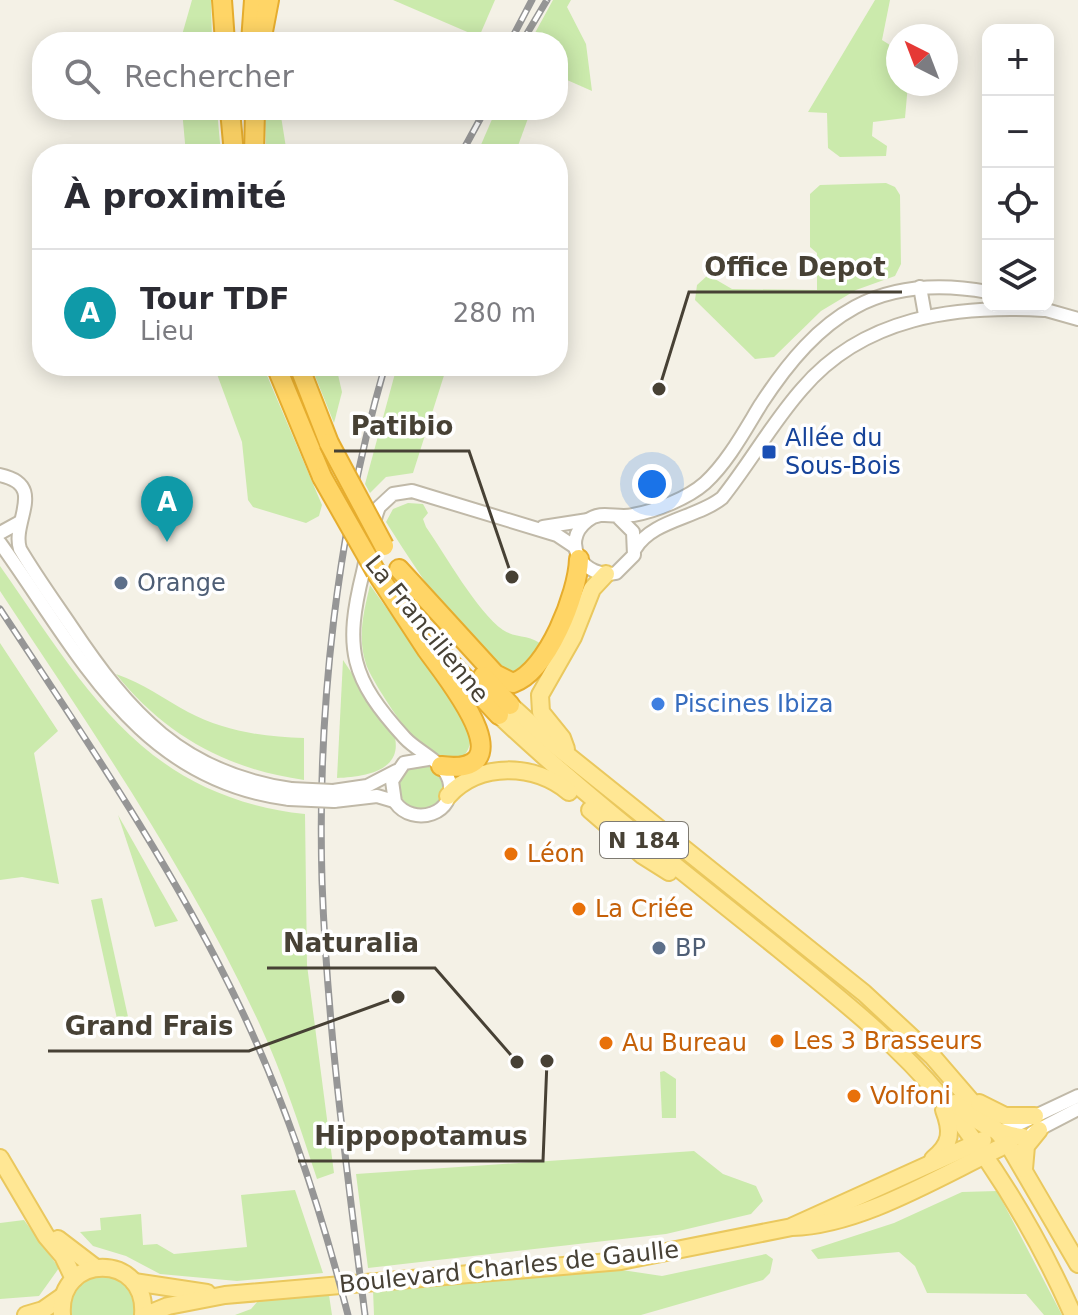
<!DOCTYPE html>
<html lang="fr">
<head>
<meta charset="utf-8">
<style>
  :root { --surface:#fff; --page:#f7f7f7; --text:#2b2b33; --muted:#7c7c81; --line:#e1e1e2; --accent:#ff4312 }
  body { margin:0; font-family:"DejaVu Sans",sans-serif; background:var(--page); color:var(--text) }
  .controls { position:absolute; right:24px; top:24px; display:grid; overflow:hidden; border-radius:16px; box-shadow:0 4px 20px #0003 }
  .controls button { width:72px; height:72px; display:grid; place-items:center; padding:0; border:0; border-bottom:2px solid var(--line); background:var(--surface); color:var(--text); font:40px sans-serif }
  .compass { position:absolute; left:886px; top:24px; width:72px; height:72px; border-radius:50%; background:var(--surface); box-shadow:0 4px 20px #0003; rotate:318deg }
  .you { position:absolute; left:652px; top:484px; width:28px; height:28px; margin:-20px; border:6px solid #fff; border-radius:50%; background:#1a73e8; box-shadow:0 0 0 12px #1a73e833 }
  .badge { display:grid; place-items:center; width:52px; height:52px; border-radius:50%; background:var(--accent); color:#fff; font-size:26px; font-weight:700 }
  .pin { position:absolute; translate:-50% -66px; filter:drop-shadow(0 2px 4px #0008) }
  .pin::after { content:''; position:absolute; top:42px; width:28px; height:24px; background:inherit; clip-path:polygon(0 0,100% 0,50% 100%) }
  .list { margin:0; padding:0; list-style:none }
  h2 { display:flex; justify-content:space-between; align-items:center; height:104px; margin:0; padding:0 32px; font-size:34px }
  h2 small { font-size:26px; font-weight:400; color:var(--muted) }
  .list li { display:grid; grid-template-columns:52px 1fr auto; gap:24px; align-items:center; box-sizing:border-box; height:128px; padding:0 32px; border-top:2px solid var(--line) }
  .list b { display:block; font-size:30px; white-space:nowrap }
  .list p { margin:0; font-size:26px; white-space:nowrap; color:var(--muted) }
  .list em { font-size:26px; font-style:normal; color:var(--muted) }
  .icon { flex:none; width:44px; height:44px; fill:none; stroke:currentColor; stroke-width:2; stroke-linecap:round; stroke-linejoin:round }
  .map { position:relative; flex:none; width:1078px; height:1315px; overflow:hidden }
  .search { position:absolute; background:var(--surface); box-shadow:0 4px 20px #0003; left:32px; top:32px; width:536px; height:88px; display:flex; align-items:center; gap:20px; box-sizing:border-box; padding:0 28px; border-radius:32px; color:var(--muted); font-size:30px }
  .panel { position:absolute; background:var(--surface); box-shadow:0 4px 20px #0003; left:32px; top:144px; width:536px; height:232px; border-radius:32px }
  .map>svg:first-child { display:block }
</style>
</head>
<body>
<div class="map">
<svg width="1078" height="1315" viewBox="0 0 1078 1315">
  <rect width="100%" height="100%" fill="#f4f1e6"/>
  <g fill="#cbeaac">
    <path d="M192 0H211L212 42H180Z"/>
    <path d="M393 0H495L479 37Z"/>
    <path d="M553 0H571L567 7 586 44 592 91 558 76V42H530Z"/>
    <path d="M875 0H890L882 40 898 50V84H908L905 118 873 122 872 136 887 146 886 156 840 157 828 148 827 113 808 112Z"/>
    <path d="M182 110H217L221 154H186Z"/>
    <path d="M265 110H280L287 154H266Z"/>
    <path d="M496 110H531L515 154H477Z"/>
    <path d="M886 183 895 187 900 195 901 264 895 276 856 290 821 311 774 357 755 359 695 300 697 285 708 275 732 289 817 290V253L810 247V194L820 185Z"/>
    <path d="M214 366H263L322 505 319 516 306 523 253 507 248 500 242 442Z"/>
    <path d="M311 366H336L342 392 334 423Z"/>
    <path d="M397 366H447L413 473 386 477 370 493 365 484Z"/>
    <path d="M408 503 423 504 428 513 423 519 426 527C445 554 477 612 503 630 516 639 531 634 543 646 536 654 522 674 511 673 480 672 404 550 386 522L393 509Z"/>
    <path d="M0 566C85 687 142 796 305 814L307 965 334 1173 317 1179C300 1127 283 1075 260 1025 189 871 93 732 0 591Z"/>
    <path d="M370 585 472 728C471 763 454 768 425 749 412 742 371 680 366 664 357 637 364 611 370 585Z"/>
    <path d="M0 643 58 731 34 753 59 884 22 877 0 880Z"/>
    <path d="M343 660 395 738C402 772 362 777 337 778Z"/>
    <path d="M116 674C145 684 162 698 188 712 224 731 263 737 304 738V780C226 769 165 735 116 674Z"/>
    <circle cx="421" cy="787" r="22"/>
    <path d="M118 815 178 921 155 927Z"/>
    <path d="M102 898 130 1026 119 1028 91 900Z"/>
    <path d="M664 1071 676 1079V1118H662L660 1072Z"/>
    <path d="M694 1151 723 1174 756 1186 763 1201 751 1214 666 1234 368 1268 356 1174Z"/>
    <path d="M295 1190 323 1273 237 1281 160 1274 126 1256 93 1246 80 1232 101 1230 100 1218 141 1214 143 1245 157 1244 174 1254 247 1247 241 1195Z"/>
    <path d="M997 1191 1062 1315H1044L1026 1294 927 1293 915 1266 899 1252 818 1259 811 1250 894 1223 962 1192Z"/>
    <path d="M24 1220 59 1268 39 1296 0 1299V1223Z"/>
    <path d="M766 1254 773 1259 770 1273 763 1280 641 1315H374L373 1290 622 1270 662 1276Z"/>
    <path d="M94 1275C126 1278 133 1283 137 1315H68C70 1293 75 1287 94 1275Z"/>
    <path d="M329 1295 332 1315H235L251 1309 258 1301Z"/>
  </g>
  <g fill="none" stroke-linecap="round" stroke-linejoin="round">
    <g stroke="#c0b9a8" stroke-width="16">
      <g id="minor">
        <path d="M920 287 925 315"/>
        <path d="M1039 308 1078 319"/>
        <path d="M0 475C48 485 11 522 20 549 36 576 54 601 71 626 129 713 182 773 291 789"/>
        <path d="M618 517 633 532 634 555 616 573C585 580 559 543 587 521 601 509 617 519 633 515 656 511 688 498 705 483 728 462 745 430 761 404 819 315 878 272 988 292"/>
        <path d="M543 527 588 520"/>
        <path d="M0 533 20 522"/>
        <path d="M0 543C80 654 137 780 289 799"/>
        <path d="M635 549C652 520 697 518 722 498 750 463 772 423 802 389 863 317 955 305 1044 310"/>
        <path d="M428 759 404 763 392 781 395 802C413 828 458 814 449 780 443 761 418 752 405 738 350 678 344 649 363 572 368 550 371 527 379 507L393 494 412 491 557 535 575 547"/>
        <path d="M333 791 367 786 396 771"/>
        <path d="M334 801 377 796 394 801"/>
        <path d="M999 1133 1078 1096"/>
        <path d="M1032 1133 1078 1109"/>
      </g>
    </g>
    <g stroke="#eac85e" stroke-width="20">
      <g id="major">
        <path d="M510 705 551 742 864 993 933 1057 1008 1144 1078 1264"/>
        <path d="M499 715C588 799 685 873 779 949 835 995 895 1041 941 1097 994 1163 1039 1238 1073 1315"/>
        <path d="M566 749 562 738 541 712 540 695 573 637 592 589 606 574"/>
        <path d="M448 796C480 761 535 764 569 792"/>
        <path d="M590 810 642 855 669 872"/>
        <path d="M955 1103C976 1121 994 1134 1023 1137"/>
        <path d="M979 1103 1005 1116H1035"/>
        <path d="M0 1158 46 1236 63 1256 74 1279"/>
        <path d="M933 1159C952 1144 952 1131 944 1110"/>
        <path d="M1024 1169 1026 1146 1039 1130"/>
        <path d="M793 1226 983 1140"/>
        <path d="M58 1239 96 1268"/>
        <path d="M134 1282 207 1293"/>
        <path d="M26 1315 43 1310 63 1296"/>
        <path d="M62 1315C57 1252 148 1252 143 1315"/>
        <path d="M146 1315 168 1306 225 1295 621 1261 792 1227C863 1225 943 1174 1008 1144"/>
      </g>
    </g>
    <g stroke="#e6ad2e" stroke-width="22">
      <g id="highway">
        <path d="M222 0 225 42"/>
        <path d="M251 42 254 0"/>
        <path d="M261 42 269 0"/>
        <path d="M230 110 234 154"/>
        <path d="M254 154 255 110"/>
        <path d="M276 366 322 477"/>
        <path d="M299 366 329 443"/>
        <path d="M399 569 495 674 513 683C548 671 578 593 579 559"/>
        <path d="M376 572C393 598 410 624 427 650 444 674 530 777 441 766"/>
        <path d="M446 658 499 715"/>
        <path d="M483 676 510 705"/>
      </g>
    </g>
    <use href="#minor" stroke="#fff" stroke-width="12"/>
    <use href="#major" stroke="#ffe794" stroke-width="16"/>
    <use href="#highway" stroke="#ffd566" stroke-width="18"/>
    <g stroke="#969696" stroke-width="7">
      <g id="rail">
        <path d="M510 42 532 0"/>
        <path d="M522 42 547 0"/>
        <path d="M461 154 485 110"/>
        <path d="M0 609C85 738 173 867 240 1007 287 1105 321 1210 348 1315"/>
        <path d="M365 1315C347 1171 327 1026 322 881 317 709 337 531 385 366"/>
      </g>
    </g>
    <use href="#rail" stroke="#fff" stroke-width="4" stroke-dasharray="12" stroke-linecap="butt"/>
    <g stroke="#c0b9a8" stroke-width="16" stroke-linecap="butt">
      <g id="minor-bridge">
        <path d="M291 789 333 791"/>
        <path d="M289 799 334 801"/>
      </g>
    </g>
    <g stroke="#e6ad2e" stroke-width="22" stroke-linecap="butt">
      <g id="highway-bridge">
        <path d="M329 443 384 546"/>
        <path d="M322 477 376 572"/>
      </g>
    </g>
    <use href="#minor-bridge" stroke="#fff" stroke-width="12"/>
    <use href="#highway-bridge" stroke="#ffd566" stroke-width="18"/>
  </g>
  <rect fill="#1a4fb4" stroke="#fff" stroke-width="3" x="761" y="444" width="16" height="16" rx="4"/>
  <g fill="#5c6f8a" stroke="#fff" stroke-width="3">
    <circle cx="121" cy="583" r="8"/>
    <circle cx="659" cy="948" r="8"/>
  </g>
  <circle fill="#3f7fe0" stroke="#fff" stroke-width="3" cx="658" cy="704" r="8"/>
  <g fill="#e8710a" stroke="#fff" stroke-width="3">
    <circle cx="511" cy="854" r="8"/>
    <circle cx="579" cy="909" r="8"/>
    <circle cx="777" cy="1041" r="8"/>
    <circle cx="606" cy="1043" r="8"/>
    <circle cx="854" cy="1096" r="8"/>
  </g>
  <g text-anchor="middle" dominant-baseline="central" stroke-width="7" stroke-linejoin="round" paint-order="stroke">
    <rect fill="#fff" stroke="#7e7a72" stroke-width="2" x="600" y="822" width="88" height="36" rx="6"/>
    <g font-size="22" font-weight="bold" fill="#474135">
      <text x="644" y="840">N 184</text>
    </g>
    <g font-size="24" fill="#164399" stroke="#fff" text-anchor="start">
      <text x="785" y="438">Allée du<tspan x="785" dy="28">Sous-Bois</tspan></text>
    </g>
    <g font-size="24" fill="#4e5e75" stroke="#fff" text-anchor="start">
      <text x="137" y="583">Orange</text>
      <text x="675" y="948">BP</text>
    </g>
    <g font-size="24" fill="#474135" stroke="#fff">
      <text transform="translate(427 629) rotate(51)">La Francilienne</text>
      <text transform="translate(509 1267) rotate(-6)">Boulevard Charles de Gaulle</text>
    </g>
    <g font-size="24" fill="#366cbe" stroke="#fff" text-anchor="start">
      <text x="674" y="704">Piscines Ibiza</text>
    </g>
    <g font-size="24" fill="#c56008" stroke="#fff" text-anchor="start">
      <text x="527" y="854">Léon</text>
      <text x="595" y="909">La Criée</text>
      <text x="793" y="1041">Les 3 Brasseurs</text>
      <text x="622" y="1043">Au Bureau</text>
      <text x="870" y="1096">Volfoni</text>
    </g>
  </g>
  <path fill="none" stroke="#474135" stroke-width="3" d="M659 389L689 292H902M512 577L469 451H334M517 1062L435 968H267M398 997L249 1051H48M547 1061L543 1161H298"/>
  <g fill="#474135" stroke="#fff" stroke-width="3">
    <circle cx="659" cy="389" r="8"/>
    <circle cx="512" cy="577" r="8"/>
    <circle cx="517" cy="1062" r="8"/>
    <circle cx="398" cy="997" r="8"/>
    <circle cx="547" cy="1061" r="8"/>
  </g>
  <g font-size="26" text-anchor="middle" font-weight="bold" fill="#474135" stroke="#fff" stroke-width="7" stroke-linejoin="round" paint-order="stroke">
    <text x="795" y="276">Office Depot</text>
    <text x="402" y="435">Patibio</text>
    <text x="351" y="952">Naturalia</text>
    <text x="149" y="1035">Grand Frais</text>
    <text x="421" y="1145">Hippopotamus</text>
  </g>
</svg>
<div class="controls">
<button>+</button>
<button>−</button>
<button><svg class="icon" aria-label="locate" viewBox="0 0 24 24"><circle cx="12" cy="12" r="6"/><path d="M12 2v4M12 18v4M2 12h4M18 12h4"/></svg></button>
<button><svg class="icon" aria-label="layers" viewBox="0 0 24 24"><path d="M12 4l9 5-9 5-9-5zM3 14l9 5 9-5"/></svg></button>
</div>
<svg class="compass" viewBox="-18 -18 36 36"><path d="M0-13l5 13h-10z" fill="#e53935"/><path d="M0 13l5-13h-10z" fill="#7c7c81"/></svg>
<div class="you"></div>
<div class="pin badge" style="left:167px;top:542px;background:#0f9aa8">A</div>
<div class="search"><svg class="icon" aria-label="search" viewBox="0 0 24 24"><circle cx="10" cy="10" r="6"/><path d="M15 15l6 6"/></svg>Rechercher</div>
<section class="panel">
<h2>À proximité<small></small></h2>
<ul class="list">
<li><span class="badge" style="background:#0f9aa8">A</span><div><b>Tour TDF</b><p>Lieu</p></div><em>280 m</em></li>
</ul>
</section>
</div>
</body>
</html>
